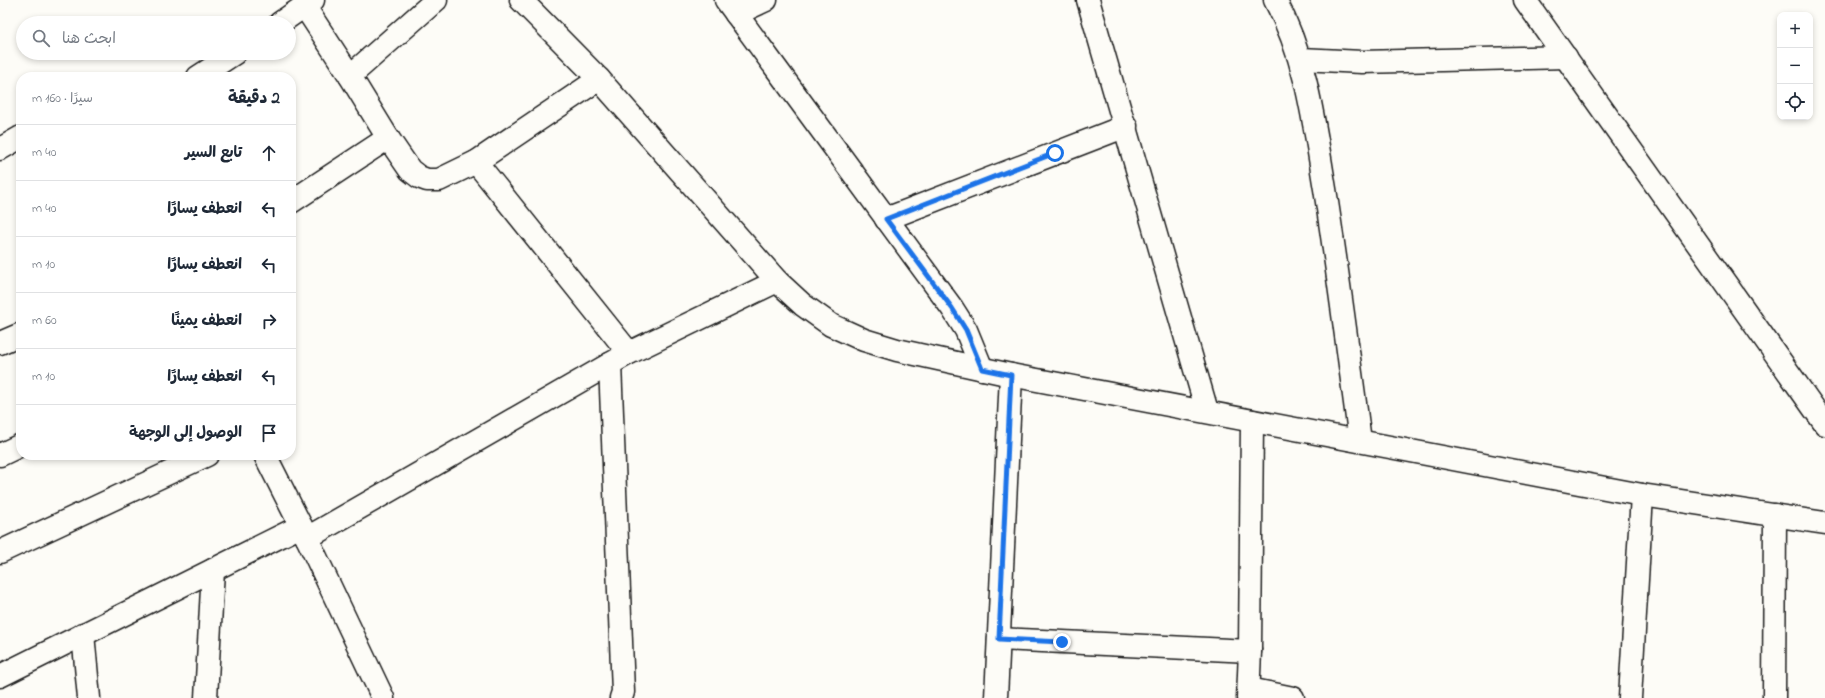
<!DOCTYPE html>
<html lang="ar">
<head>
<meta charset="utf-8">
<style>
  :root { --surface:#fff; --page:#f2f2f3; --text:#1f2937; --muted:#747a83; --line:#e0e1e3 }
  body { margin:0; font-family:"Indie Flower","Playpen Sans Arabic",sans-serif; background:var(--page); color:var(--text); direction:rtl }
  .controls { position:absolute; right:12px; top:12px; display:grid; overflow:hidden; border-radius:8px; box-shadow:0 2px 6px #0003 }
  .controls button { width:36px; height:36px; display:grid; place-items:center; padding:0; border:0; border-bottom:1px solid var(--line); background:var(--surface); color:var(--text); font:20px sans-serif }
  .stop { position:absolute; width:12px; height:12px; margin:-9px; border:3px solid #1a73e8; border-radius:50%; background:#fff }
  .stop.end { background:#1a73e8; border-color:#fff; box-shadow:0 1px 4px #0008 }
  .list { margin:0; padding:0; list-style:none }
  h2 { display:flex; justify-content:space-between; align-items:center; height:52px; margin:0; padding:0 16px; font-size:17px }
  h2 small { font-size:13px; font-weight:400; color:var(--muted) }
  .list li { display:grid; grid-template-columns:26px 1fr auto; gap:12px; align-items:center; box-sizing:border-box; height:56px; padding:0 16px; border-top:1px solid var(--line) }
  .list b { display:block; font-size:15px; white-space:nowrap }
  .list em { font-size:13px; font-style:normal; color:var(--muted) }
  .icon { flex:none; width:22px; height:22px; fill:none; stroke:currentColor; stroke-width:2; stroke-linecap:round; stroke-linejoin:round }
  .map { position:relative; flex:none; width:1825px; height:698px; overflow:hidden; direction:ltr }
  .search { position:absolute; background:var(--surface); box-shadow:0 2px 6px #0003; left:16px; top:16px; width:280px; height:44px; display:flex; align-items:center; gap:10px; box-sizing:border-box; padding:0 14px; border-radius:22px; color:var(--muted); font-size:15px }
  .panel { position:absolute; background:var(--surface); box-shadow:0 2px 6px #0003; left:16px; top:72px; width:280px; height:388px; border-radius:16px; direction:rtl }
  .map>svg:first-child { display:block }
</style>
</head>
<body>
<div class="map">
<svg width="1825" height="698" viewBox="0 0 1825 698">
  <rect width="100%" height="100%" fill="#fdfcf7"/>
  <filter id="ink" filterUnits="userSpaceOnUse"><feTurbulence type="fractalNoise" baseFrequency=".025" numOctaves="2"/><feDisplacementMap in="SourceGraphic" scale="8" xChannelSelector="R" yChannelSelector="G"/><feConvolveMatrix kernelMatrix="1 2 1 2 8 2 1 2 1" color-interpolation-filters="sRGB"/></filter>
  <g filter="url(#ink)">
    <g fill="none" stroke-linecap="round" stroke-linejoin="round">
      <g stroke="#1c1c1c" stroke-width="25">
        <g id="street">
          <path d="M436 0 350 76 388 138 410 170 419 177 427 180H439L476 162 599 79"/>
          <path d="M726 0 952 308 966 330 982 369"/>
          <path d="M1088 0 1207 411"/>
          <path d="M1275 0C1307 59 1314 124 1325 189 1338 273 1349 357 1360 441"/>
          <path d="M1525 0 1825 424"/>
          <path d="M305 7 350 76"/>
          <path d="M736 14 766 0"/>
          <path d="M280 23 313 0"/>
          <path d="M1301 59 1362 62 1566 57"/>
          <path d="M198 77 235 53"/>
          <path d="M0 149 21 137"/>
          <path d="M476 162 629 353"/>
          <path d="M291 202 388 138"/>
          <path d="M886 219 1126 126"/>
          <path d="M0 343 21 334"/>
          <path d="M610 364 623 692 621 698"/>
          <path d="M0 455 21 445"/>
          <path d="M265 455 307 538 383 698"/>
          <path d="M307 538 629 353 777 281"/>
          <path d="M0 552 207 455"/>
          <path d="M83 634 89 698"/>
          <path d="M999 639 1250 651"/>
          <path d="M0 676 301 526"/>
          <path d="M1249 689 1293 698"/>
          <path d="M206 698 213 570"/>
          <path d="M996 698 1011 375"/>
          <path d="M1248 698 1250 651 1252 421"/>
          <path d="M1630 698 1642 495"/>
          <path d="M1774 698 1775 515"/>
        </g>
      </g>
      <g stroke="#1c1c1c" stroke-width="25">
        <path id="secondary" d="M521 0 599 79 777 281 803 305 831 325 864 340 897 350 1011 375 1642 495 1825 523"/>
      </g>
      <use href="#street" stroke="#fdfcf7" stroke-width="22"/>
      <use href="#secondary" stroke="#fdfcf7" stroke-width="22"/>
    </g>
  </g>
  <g fill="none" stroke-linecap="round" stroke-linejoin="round" filter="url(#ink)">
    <path stroke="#1a73e8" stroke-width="5" d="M1055 153 886 219 952 308 966 330 982 369 1011 375 999 639 1062 642"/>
  </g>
</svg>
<div class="controls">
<button>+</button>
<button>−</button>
<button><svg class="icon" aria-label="locate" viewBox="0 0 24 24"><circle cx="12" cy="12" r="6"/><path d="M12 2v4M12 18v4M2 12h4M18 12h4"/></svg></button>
</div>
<div class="stop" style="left:1055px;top:153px"></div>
<div class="stop end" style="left:1062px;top:642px"></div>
<div class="search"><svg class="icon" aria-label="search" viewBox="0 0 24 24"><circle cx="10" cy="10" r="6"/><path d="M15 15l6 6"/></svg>ابحث هنا</div>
<section class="panel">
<h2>2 دقيقة<small>سيرًا · 160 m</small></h2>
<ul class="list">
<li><svg class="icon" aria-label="ahead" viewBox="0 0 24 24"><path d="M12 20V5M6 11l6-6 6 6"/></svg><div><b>تابع السير</b></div><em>40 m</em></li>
<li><svg class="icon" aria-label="left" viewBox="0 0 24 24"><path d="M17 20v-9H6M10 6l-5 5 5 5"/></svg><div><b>انعطف يسارًا</b></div><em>40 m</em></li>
<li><svg class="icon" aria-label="left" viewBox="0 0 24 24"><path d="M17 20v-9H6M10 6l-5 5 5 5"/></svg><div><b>انعطف يسارًا</b></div><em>10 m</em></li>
<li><svg class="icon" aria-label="right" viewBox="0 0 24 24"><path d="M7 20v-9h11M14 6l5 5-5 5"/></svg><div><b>انعطف يمينًا</b></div><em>60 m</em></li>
<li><svg class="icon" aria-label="left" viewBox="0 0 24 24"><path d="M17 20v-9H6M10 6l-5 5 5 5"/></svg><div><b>انعطف يسارًا</b></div><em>10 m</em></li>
<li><svg class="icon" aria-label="arrive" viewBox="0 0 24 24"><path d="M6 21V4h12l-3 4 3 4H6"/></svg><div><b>الوصول إلى الوجهة</b></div></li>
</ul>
</section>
</div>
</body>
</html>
